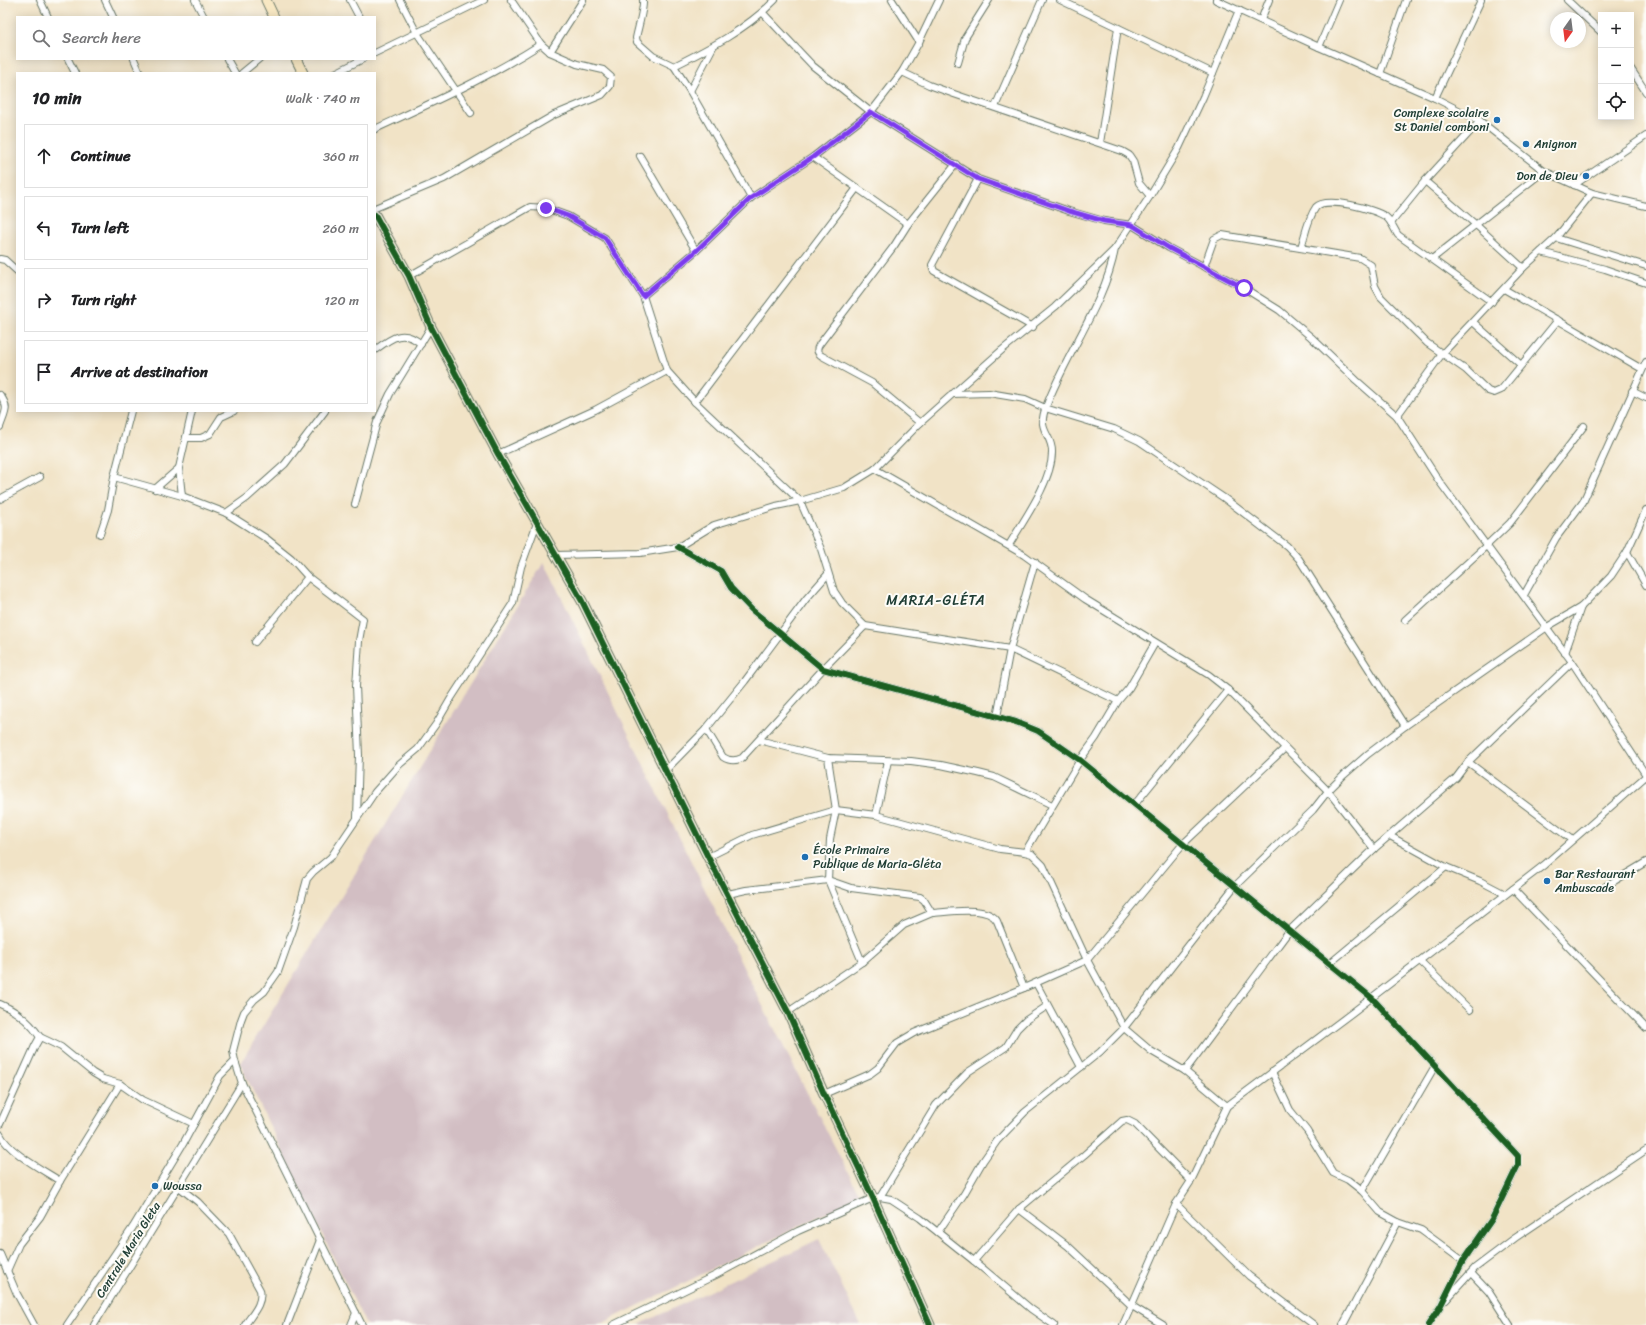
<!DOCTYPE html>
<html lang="en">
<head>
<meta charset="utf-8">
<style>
  :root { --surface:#fff; --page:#f2f2f2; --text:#202124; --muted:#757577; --line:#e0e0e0 }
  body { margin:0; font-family:Sriracha,sans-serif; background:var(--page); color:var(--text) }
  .controls { position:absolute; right:12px; top:12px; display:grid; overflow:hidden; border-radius:0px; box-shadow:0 2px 10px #0003 }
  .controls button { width:36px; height:36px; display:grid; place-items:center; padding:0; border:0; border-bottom:1px solid var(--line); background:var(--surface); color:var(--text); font:20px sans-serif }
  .compass { position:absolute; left:1550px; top:12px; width:36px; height:36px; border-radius:50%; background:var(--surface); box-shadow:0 2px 10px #0003; rotate:194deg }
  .stop { position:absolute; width:12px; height:12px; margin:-9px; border:3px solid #7c3aed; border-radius:50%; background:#fff }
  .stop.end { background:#7c3aed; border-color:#fff; box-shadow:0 1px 4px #0008 }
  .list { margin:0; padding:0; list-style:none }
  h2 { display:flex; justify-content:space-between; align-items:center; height:52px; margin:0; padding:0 16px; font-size:17px }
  h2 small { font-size:13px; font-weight:400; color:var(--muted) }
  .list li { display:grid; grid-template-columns:26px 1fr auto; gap:12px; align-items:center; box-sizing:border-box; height:64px; margin:0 8px 8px; padding:0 8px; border:1px solid var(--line); border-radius:0px }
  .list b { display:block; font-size:15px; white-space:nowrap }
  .list em { font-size:13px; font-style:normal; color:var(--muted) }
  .icon { flex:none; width:22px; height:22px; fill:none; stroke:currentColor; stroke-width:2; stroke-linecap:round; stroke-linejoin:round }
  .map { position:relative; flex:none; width:1646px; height:1325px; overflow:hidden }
  .search { position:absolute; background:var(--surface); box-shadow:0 2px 10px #0003; left:16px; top:16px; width:360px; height:44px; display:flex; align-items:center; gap:10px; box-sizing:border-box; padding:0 14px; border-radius:0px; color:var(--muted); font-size:15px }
  .panel { position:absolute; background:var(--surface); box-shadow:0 2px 10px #0003; left:16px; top:72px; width:360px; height:340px; border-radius:0px }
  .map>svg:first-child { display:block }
</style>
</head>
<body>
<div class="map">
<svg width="1646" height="1325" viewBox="0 0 1646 1325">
  <rect width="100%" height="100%" fill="#fdfcf7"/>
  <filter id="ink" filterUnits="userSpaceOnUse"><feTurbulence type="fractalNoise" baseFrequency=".025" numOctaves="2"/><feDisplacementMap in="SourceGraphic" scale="8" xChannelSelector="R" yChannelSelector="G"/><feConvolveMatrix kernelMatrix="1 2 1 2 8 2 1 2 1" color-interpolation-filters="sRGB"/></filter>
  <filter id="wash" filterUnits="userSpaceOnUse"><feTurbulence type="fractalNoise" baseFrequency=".012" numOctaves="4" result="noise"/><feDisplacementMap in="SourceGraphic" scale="16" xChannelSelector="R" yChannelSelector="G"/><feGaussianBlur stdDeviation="0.9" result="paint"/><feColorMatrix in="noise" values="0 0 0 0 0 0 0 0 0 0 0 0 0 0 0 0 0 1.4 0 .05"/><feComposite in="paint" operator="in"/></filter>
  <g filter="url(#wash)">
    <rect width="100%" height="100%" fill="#f1e3c6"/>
    <g fill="#d2bec3">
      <path d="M544 562 747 975 858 1192 856 1198 599 1325H366L240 1064Z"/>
      <path d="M819 1239 861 1325H638Z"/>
    </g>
  </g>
  <g filter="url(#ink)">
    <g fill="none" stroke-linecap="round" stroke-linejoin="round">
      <g stroke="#687767" stroke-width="8">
        <g id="street">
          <path d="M40 0 48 17"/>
          <path d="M105 0 113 17"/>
          <path d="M195 0 204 17"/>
          <path d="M350 0 359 17"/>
          <path d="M400 0 417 33 471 113"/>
          <path d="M643 0C644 8 638 28 636 38L637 42 653 56 674 66 690 91 751 198"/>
          <path d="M892 0 919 42"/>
          <path d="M1060 0 1213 73"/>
          <path d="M1216 0 1319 47 1435 98 1480 121 1544 171 1592 193 1646 206"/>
          <path d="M1567 0 1601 32"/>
          <path d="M763 13 813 66 871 112 978 179 1069 211 1104 221 1132 225 1169 248 1244 288 1279 310 1311 337 1356 380 1397 416 1439 481 1572 662 1646 775"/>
          <path d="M1261 20 1269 0"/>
          <path d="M1319 47 1339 0"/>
          <path d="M550 52 583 0"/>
          <path d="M375 53 484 0"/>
          <path d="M68 59 75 73"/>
          <path d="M134 59 140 73"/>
          <path d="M227 59 235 73"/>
          <path d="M958 63 965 38 989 0"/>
          <path d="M674 66C710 48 747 29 775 0"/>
          <path d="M1631 69 1646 92"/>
          <path d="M902 72 929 85 954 94 1122 151 1129 155 1133 161 1139 183 1150 196"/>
          <path d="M242 73 259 59"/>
          <path d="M335 73 363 59"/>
          <path d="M1380 74 1406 0"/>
          <path d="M690 91 713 47"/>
          <path d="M1435 98 1481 0"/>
          <path d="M995 107 1042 0"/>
          <path d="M375 129C431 103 488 78 541 44"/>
          <path d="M1100 143 1118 28"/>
          <path d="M640 156 696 251"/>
          <path d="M813 157 908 224"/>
          <path d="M978 179 932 265 934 271 1033 327"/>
          <path d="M1425 181 1475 224 1523 268"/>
          <path d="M1574 185 1646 136"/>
          <path d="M375 208 444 179 554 115 602 95 610 86 611 77 603 70 577 64 550 52 541 44 511 0"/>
          <path d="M1391 223 1425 181 1480 121"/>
          <path d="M1556 238 1646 266"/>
          <path d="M1301 248C1305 235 1308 218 1316 207 1326 196 1375 209 1386 217 1392 222 1394 229 1398 235L1492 302"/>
          <path d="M1541 252 1605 269 1646 283"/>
          <path d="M0 259 5 260 17 271"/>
          <path d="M1432 259 1544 171"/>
          <path d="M1204 267 1214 239 1222 235 1360 258 1371 265 1375 286 1381 297 1427 343 1466 370 1488 391 1494 393 1501 390 1558 320"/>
          <path d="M409 276 530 207 546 208 568 216 605 238 643 296 667 371 695 402 800 501 821 549 834 591 842 603 865 626 1010 649 1118 701"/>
          <path d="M1504 289 1642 369"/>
          <path d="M643 296 696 251 751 198 813 157 871 112 902 72 919 42 939 0"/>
          <path d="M1473 322 1521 365"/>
          <path d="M375 350C391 338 403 328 421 344"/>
          <path d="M1632 391 1646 398"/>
          <path d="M952 394 989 393 1025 399 1045 408 1114 429 1139 441 1224 498 1287 546 1299 559 1405 726"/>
          <path d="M0 395C10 408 5 412 0 427"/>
          <path d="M695 402 857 188"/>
          <path d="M131 411 114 477 182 496 226 513 267 539 291 558 308 577 363 619 359 641 356 686 359 755 357 817"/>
          <path d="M1397 416 1442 354 1523 268 1556 238 1592 193"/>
          <path d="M920 423 872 383 822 356C817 353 816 350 819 345L894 246 908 224 956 164"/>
          <path d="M186 438H201L210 434 221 417 234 411"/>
          <path d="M498 454 595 410 667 371"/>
          <path d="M179 468 182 496"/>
          <path d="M875 469 1024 555 1085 599 1209 675 1228 690 1328 791 1374 849"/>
          <path d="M155 489 179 468 192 411"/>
          <path d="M0 499 40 477"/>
          <path d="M355 504 377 422 390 394 431 327"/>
          <path d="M226 513 247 498 285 464 325 411"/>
          <path d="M100 534 108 510 114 477"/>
          <path d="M1009 545C1023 521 1052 481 1052 453 1053 434 1036 432 1046 407 1065 355 1105 304 1115 249"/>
          <path d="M678 547 721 571 731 588 752 610 823 669 1016 722 1038 731 1080 760 1372 998 1518 1156V1165L1492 1219 1463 1261 1440 1307 1428 1325"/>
          <path d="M1627 552 1646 585"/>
          <path d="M556 555 640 553 678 547 714 525 776 506 800 501 844 488 875 469 920 423 1002 350 1055 307 1115 249 1150 196 1179 148 1203 97 1239 10"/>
          <path d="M1524 595 1556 538 1583 502 1646 362"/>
          <path d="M1405 620 1487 545 1510 523 1584 426"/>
          <path d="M255 642 308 577"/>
          <path d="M1565 653 1581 607"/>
          <path d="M997 717 1010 649 1035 562"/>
          <path d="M706 729 723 757C729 761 736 761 742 758L823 669 865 626"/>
          <path d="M759 740 828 758 911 761 941 765 978 773 994 777 1052 805"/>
          <path d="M828 758 836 810 830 839 828 880 862 962"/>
          <path d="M1468 762 1572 840"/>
          <path d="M665 771 706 729 745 681 806 599 828 574"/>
          <path d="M1135 804 1228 690"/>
          <path d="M876 815 888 761"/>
          <path d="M1390 836 1446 867 1480 881 1505 894"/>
          <path d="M1025 852 1080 760 1096 738 1118 701 1129 688 1155 643"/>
          <path d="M708 857 752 835 836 810 876 815 1000 849 1025 852 1032 854 1043 865 1087 960 1124 1028 1151 1051 1185 1071 1227 1106"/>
          <path d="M1606 886 1646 862"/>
          <path d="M1513 889 1646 1028"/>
          <path d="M728 894 746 890 828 880 851 888 920 897 924 900 932 913C949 912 988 905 997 921L1024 988"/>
          <path d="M1420 961 1470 1010"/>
          <path d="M1329 964 1446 867"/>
          <path d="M1036 983 1081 1067"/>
          <path d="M0 1004C17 1011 30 1022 40 1037"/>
          <path d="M788 1012 862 962 904 925 932 913"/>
          <path d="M1185 1071 1289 931 1374 849 1456 778 1468 762 1572 662"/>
          <path d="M1272 1072 1290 1110 1307 1131 1333 1173 1348 1180 1362 1191 1380 1212 1398 1222 1421 1230 1463 1261"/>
          <path d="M824 1094 870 1074 878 1068 897 1043 914 1033 1024 988 1087 960 1182 845 1285 748"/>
          <path d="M0 1124 35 1046 40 1037 61 1047 93 1073 103 1079 120 1084 143 1100 194 1124"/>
          <path d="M0 1134C8 1152 43 1170 60 1181"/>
          <path d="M179 1187 198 1202 229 1234 260 1290C263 1304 252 1314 245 1325"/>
          <path d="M1362 1191 1435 1066"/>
          <path d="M880 1197 936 1105 968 1072 1006 1047 1017 1029 1026 1020 1047 1006"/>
          <path d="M1176 1204 1249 1276 1314 1325"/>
          <path d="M1019 1209 1068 1246 1132 1306 1163 1325"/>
          <path d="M938 1232 964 1194 983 1161 997 1141 1025 1112 1100 1052 1124 1028 1234 887 1313 810 1328 791 1344 775 1368 754 1405 726 1547 627 1581 607 1611 576 1627 552 1646 510"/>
          <path d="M0 1254 17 1294 34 1325"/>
          <path d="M974 1261 1019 1209 1084 1155 1122 1121 1127 1120 1135 1124 1191 1181"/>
          <path d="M7 1271 19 1244 40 1217 60 1181 120 1084"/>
          <path d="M1471 1273 1489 1292 1510 1325"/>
          <path d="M1446 1300 1475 1268 1515 1238 1646 1150"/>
          <path d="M67 1325 133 1227 183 1144 220 1076 235 1061"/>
          <path d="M94 1325 242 1083"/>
          <path d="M287 1325 320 1240"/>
          <path d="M351 1325 356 1313"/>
          <path d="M362 1325 242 1083 235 1061 233 1051 241 1020 244 1012 254 1000 264 992 278 972 294 927 307 879 313 872 331 857 375 792 399 765 418 749 436 724 450 700 513 603 521 567 537 523"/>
          <path d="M613 1325 716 1275 798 1231 873 1198 880 1197 891 1199 920 1218 974 1261 1031 1309 1054 1325"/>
          <path d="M1123 1325 1176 1204 1191 1181 1227 1106 1353 1012 1544 865 1646 776"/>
          <path d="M1343 1325 1398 1222"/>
        </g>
      </g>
      <g stroke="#687767" stroke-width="11">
        <g id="secondary">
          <path d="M266 0 274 17"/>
          <path d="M296 59 303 73"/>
          <path d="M375 215 409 276 431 327 498 454 582 601 708 857 788 1012 824 1094 873 1198 930 1325"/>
        </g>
      </g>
      <use href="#street" stroke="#fff" stroke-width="6"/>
      <use href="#secondary" stroke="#f8e8c3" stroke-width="9"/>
      <g stroke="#fdfcf7" stroke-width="8">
        <g id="cycleway">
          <path d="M375 215 409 276 431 327 498 454 582 601 708 857 788 1012 824 1094 873 1198 930 1325"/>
          <path d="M678 547 721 571 731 588 752 610 823 669 1016 722 1038 731 1080 760 1372 998 1518 1156V1165L1492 1219 1463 1261 1440 1307 1428 1325"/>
        </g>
      </g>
      <use href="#cycleway" stroke="#1b5e20" stroke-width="6"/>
    </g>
  </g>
  <g fill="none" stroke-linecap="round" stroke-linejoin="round" filter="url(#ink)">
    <path stroke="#7c3aed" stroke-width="5" d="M546 208 568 216 605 238 643 296 696 251 751 198 813 157 871 112 978 179 1069 211 1104 221 1132 225 1169 248 1244 288"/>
  </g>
  <g fill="#1f6fb2" stroke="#fdfcf7" stroke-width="1.5">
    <circle cx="1497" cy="120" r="4"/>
    <circle cx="1526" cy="144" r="4"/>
    <circle cx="1586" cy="176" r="4"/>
    <circle cx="805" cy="857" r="4"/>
    <circle cx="1547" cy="881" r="4"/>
    <circle cx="155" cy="1186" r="4"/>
  </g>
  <g text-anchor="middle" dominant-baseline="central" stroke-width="4" stroke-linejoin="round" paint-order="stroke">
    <g font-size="12" fill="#1f3d34" stroke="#fdfcf7" text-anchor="start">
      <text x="1489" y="113" text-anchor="end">Complexe scolaire<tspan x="1489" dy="14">St Daniel comboni</tspan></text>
      <text x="1534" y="144">Anignon</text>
      <text x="1578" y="176" text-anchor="end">Don de Dieu</text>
      <text x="813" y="850">École Primaire<tspan x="813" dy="14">Publique de Maria-Gléta</tspan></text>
      <text x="1555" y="874">Bar Restaurant<tspan x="1555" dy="14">Ambuscade</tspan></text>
      <text x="163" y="1186">Woussa</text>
    </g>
    <g font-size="12" fill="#1f3d34" stroke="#fdfcf7">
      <text transform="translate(128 1250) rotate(-58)">Centrale Maria Gleta</text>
    </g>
    <g font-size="14" letter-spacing="1" fill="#1f3d34" stroke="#fdfcf7">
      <text x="936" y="600">MARIA-GLÉTA</text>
    </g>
  </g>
</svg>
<div class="controls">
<button>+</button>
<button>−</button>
<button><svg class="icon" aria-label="locate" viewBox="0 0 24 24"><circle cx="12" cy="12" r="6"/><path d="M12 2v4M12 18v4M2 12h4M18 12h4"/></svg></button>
</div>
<svg class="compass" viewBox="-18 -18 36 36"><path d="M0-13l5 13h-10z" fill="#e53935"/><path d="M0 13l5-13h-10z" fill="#757577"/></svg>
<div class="stop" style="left:1244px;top:288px"></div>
<div class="stop end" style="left:546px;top:208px"></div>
<div class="search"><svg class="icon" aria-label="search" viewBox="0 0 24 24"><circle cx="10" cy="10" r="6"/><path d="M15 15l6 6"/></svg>Search here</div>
<section class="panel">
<h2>10 min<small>Walk · 740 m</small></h2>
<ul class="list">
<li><svg class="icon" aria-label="ahead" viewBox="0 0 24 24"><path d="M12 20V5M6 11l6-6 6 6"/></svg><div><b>Continue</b></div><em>360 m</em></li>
<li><svg class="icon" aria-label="left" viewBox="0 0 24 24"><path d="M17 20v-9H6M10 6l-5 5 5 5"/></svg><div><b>Turn left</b></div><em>260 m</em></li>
<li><svg class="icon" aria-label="right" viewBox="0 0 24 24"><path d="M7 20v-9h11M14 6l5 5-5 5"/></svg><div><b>Turn right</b></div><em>120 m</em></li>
<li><svg class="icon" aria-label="arrive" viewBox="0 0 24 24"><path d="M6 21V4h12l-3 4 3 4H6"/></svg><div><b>Arrive at destination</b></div></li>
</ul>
</section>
</div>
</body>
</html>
